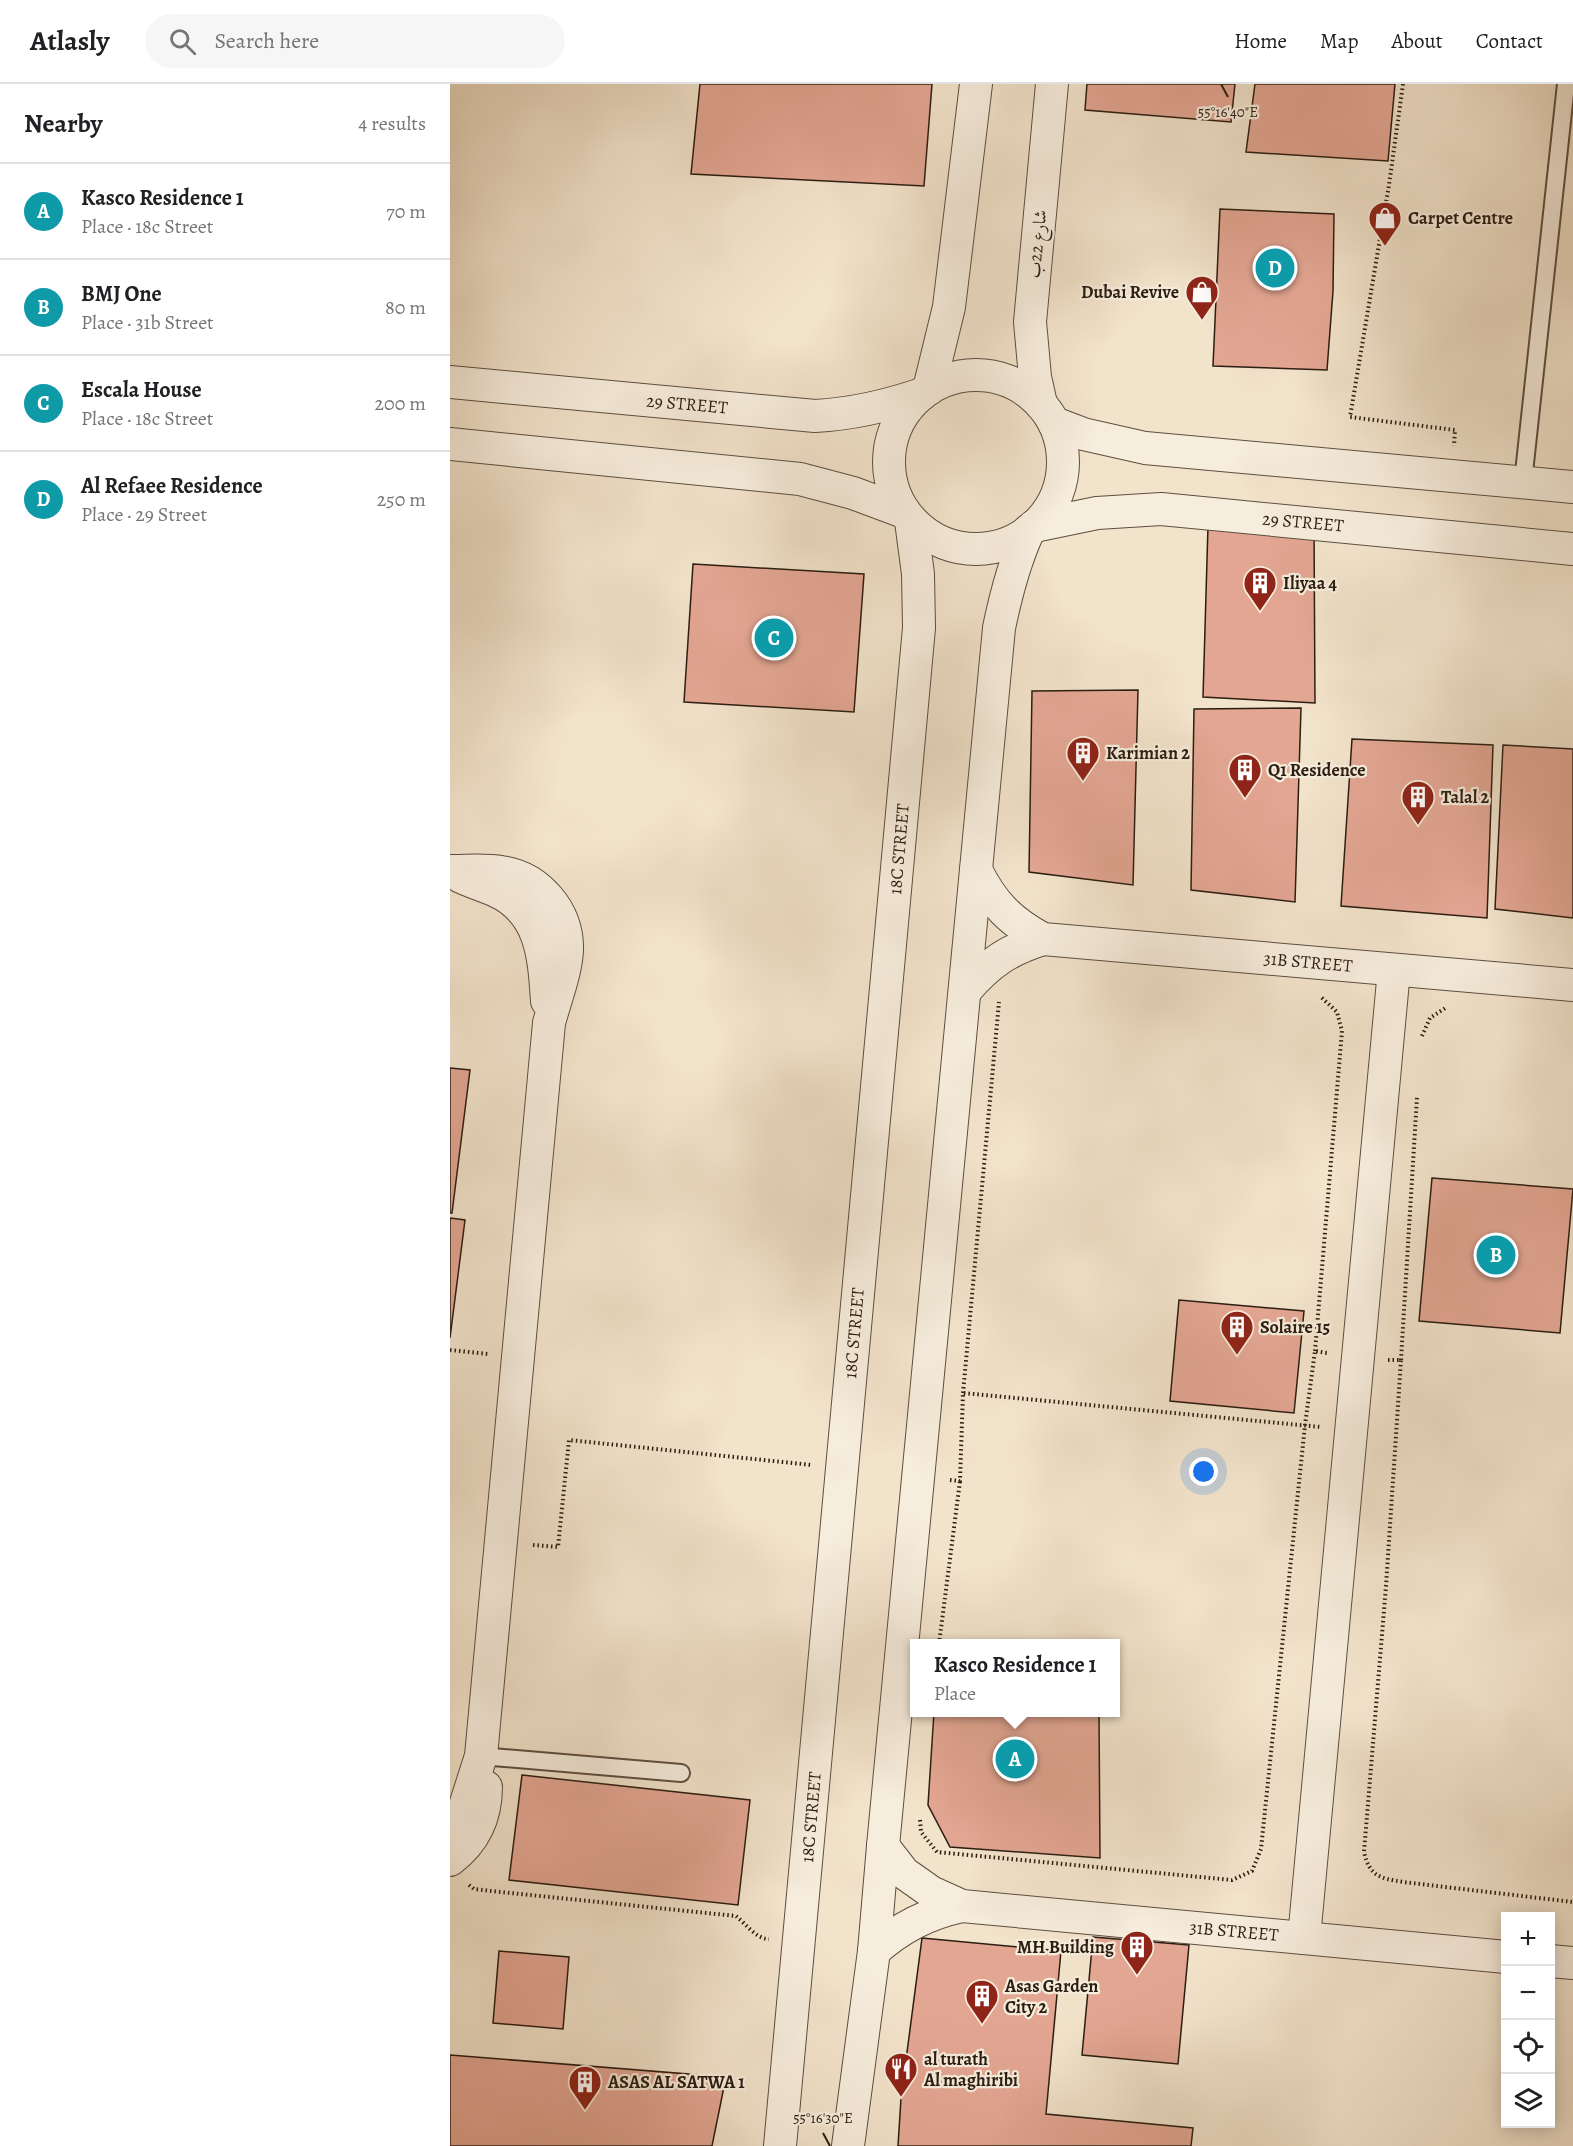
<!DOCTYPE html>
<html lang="en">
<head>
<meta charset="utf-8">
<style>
  :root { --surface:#fff; --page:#f6f6f6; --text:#202124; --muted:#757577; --line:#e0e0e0; --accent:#8f2418 }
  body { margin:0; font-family:Alegreya,Amiri,serif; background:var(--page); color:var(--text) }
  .controls { position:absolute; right:18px; bottom:18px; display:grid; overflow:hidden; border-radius:0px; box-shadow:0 3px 15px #0003 }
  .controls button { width:54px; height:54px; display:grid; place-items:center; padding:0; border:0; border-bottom:2px solid var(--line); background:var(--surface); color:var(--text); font:30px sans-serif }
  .you { position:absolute; left:754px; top:1388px; width:21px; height:21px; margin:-15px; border:4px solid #fff; border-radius:50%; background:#1a73e8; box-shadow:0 0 0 9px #1a73e833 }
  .badge { display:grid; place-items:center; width:39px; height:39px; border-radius:50%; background:var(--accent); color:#fff; font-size:20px; font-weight:700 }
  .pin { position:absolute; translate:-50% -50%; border:3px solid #fff; box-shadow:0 2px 6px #0006 }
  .popup { position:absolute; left:460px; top:1555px; width:210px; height:78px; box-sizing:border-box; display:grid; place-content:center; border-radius:0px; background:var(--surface); filter:drop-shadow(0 2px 4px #0005); font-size:20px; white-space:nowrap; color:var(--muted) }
  .popup b { font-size:22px; color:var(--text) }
  .popup::after { content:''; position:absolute; left:50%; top:100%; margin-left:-12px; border:12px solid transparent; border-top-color:var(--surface) }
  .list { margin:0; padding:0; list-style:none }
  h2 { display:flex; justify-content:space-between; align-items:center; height:78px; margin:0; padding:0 24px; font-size:26px }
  h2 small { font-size:20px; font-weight:400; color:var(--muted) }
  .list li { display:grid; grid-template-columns:39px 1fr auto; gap:18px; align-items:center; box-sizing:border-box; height:96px; padding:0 24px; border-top:2px solid var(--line) }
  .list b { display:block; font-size:22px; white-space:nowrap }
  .list p { margin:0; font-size:20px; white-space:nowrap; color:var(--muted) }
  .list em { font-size:20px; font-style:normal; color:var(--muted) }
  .icon { flex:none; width:33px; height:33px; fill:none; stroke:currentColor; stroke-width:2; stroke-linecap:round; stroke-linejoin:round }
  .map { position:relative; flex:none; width:1123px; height:2062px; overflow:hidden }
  header { display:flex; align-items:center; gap:36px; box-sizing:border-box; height:84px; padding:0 30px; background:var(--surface); border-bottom:2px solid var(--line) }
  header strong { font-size:28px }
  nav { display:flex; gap:33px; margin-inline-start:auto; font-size:21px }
  .search { width:420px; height:54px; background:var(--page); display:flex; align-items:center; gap:15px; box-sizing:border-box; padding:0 21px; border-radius:33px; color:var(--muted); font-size:22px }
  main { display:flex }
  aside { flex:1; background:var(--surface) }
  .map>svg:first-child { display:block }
</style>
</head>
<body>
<header>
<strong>Atlasly</strong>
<div class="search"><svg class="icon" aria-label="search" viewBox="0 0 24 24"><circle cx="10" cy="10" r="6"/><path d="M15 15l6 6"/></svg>Search here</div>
<nav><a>Home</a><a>Map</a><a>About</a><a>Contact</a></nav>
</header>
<main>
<aside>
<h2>Nearby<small>4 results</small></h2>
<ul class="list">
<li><span class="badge" style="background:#0f9aa8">A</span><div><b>Kasco Residence 1</b><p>Place · 18c Street</p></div><em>70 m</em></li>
<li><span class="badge" style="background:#0f9aa8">B</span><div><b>BMJ One</b><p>Place · 31b Street</p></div><em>80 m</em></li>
<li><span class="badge" style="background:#0f9aa8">C</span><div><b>Escala House</b><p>Place · 18c Street</p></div><em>200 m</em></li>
<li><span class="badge" style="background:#0f9aa8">D</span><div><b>Al Refaee Residence</b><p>Place · 29 Street</p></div><em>250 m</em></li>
</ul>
</aside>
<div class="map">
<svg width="1123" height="2062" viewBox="0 0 1123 2062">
  <rect width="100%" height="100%" fill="#f2e3cb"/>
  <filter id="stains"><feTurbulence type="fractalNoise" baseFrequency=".00333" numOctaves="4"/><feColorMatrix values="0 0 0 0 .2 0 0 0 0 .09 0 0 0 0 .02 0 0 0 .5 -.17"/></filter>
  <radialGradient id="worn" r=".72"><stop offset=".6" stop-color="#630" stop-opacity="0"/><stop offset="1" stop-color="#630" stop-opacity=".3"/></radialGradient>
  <g fill="#e3a693" stroke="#2b1d11" stroke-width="1.5">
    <path d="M250 0H482L474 102 241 90Z"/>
    <path d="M637 0H785L781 38 635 26Z"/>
    <path d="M805 0H945L938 77 796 68Z"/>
    <path d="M770 125 884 130 883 207 877 286 763 282Z"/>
    <path d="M758 442H864L865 619 753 613Z"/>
    <path d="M243 480 414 490 404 628 234 618Z"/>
    <path d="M688 606 683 801 579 788 582 607Z"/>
    <path d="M851 624 845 818 741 806 744 625Z"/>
    <path d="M902 655 1043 661 1037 834 891 822Z"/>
    <path d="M1053 661 1123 665V834L1045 825Z"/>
    <path d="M0 984 20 986 2 1129H0Z"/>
    <path d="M982 1094 1123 1105 1110 1249 969 1237Z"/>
    <path d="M0 1134 15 1136 0 1254Z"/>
    <path d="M729 1216 854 1227 844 1329 720 1317Z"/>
    <path d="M484 1628 649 1629 650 1774 500 1763 478 1721Z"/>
    <path d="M72 1691 300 1716 288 1821 59 1796Z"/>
    <path d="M643 1853 739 1861 728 1980 632 1971Z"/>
    <path d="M472 1854 611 1867 596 2030 743 2044 741 2062H448L451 2014Z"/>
    <path d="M49 1867 119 1873 113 1945 43 1939Z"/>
    <path d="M0 1971 276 1993 262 2062H0Z"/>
  </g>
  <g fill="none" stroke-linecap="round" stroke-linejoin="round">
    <g stroke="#5d4e40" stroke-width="20">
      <g id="service">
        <path d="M1073 398 1116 0"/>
        <path d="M31 1672 231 1689"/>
      </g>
    </g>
    <g stroke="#5d4e40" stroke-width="34">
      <g id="minor">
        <circle cx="526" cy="378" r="87"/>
        <path d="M0 298 365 332C402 330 437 322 472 310"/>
        <path d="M479 305 499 223 526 0"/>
        <path d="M591 320 585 293 580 238 602 0"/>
        <path d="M604 339 633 350 695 364 1123 403"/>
        <path d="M0 360 350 395 403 409 454 428"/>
        <path d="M584 442 647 429 711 425 1123 465"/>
        <path d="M526 786C543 820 560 837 593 855L1123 901"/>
        <path d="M0 787C17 787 35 785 51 788 89 793 118 828 117 866 116 889 105 916 99 939L31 1672 14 1725 0 1744"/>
        <path d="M11 793C22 798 35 802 46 807 92 828 94 873 97 917"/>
        <path d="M515 907C539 879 558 866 593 855"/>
        <path d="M433 1762 454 1789 481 1808 512 1822 1056 1873"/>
        <path d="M0 1776C25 1757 36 1733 36 1703"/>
        <path d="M854 1854 944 886"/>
        <path d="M424 1867C451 1843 477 1830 512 1822"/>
        <path d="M1100 1877 1123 1879"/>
        <path d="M330 2062 469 544 468 490 461 437"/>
        <path d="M398 2062 424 1867 433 1762 549 544C556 510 564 478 579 446"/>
      </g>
    </g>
    <g stroke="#2b1d11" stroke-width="4" stroke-dasharray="1.5 3" stroke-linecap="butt">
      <path d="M953 0 939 101 900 333 1005 346 1004 362"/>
      <path d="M972 952 980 934 997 923"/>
      <path d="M0 1266 38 1270"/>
      <path d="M865 1267 892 947 887 928 871 913"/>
      <path d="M938 1276H951L936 1502 914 1768C920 1793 930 1794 953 1798L1123 1818"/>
      <path d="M951 1276 967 1013"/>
      <path d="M513 1309 549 918"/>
      <path d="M500 1396 510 1397 513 1309 871 1343"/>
      <path d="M83 1461 108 1463 119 1356 362 1381"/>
      <path d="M489 1560 510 1397"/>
      <path d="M470 1736 471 1748 487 1768 782 1796 802 1787 811 1765 855 1341 865 1267 877 1269"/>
      <path d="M19 1801 24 1805 41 1807 286 1832C296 1840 306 1855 319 1855"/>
    </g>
    <use href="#service" stroke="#f7eddd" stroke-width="16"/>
    <use href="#minor" stroke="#f7eddd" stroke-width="32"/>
  </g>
  <path fill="none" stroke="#2b1d11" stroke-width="2" d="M771 0 778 13M373 2049 380 2062"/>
  <defs>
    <g id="shop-pin" transform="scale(1.725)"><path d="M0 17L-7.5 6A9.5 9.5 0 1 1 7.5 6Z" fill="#8f2418" stroke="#f7eddd"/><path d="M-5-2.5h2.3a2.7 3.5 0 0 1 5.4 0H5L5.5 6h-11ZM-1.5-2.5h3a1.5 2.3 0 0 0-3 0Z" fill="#fff"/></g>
    <g id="building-pin" transform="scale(1.725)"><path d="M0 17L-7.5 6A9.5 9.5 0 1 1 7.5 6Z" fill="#8f2418" stroke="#f7eddd"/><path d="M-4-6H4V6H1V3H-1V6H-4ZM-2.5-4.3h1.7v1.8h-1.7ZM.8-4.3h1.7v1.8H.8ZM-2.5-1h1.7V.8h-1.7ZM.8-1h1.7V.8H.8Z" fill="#fff"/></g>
    <g id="restaurant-pin" transform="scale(1.725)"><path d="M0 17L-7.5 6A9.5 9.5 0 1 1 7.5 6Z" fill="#8f2418" stroke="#f7eddd"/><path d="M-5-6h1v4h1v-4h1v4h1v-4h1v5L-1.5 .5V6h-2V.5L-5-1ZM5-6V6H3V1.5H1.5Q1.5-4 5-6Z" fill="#fff"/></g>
  </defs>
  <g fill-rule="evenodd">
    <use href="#shop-pin" x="935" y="134"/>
    <use href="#shop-pin" x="752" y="208"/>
    <use href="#building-pin" x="810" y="499"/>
    <use href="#building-pin" x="633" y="669"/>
    <use href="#building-pin" x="795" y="686"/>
    <use href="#building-pin" x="968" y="713"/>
    <use href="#building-pin" x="787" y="1243"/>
    <use href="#building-pin" x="687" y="1863"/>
    <use href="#building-pin" x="532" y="1912"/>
    <use href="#restaurant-pin" x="451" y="1985"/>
    <use href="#building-pin" x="135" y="1998"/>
  </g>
  <g text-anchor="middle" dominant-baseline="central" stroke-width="4.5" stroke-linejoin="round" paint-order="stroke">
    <g font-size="18" font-weight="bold" fill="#2b1d11" stroke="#f7eddd" text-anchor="start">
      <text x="958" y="134">Carpet Centre</text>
      <text x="729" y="208" text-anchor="end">Dubai Revive</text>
      <text x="833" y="499">Iliyaa 4</text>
      <text x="656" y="669">Karimian 2</text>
      <text x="818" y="686">Q1 Residence</text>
      <text x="991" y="713">Talal 2</text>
      <text x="810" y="1243">Solaire 15</text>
      <text x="664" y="1863" text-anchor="end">MH Building</text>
      <text x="555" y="1902">Asas Garden<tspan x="555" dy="21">City 2</tspan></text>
      <text x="474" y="1975">al turath<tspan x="474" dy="21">Al maghiribi</tspan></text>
      <text x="158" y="1998">ASAS AL SATWA 1</text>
    </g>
    <g font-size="18" fill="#2b1d11" stroke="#f7eddd">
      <text transform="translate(587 160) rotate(-84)">شارع 22ب</text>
      <text transform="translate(237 320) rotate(5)">29 STREET</text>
      <text transform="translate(853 438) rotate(5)">29 STREET</text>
      <text transform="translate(449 765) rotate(-85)">18C STREET</text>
      <text transform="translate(858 878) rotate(5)">31B STREET</text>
      <text transform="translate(404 1249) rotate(-85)">18C STREET</text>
      <text transform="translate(361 1733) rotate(-85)">18C STREET</text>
      <text transform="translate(784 1847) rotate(5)">31B STREET</text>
    </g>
  </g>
  <g font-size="15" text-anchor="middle" fill="#2b1d11" stroke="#f7eddd" stroke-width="4.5" stroke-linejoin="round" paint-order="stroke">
    <text x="778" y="33">55°16'40"E</text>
    <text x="373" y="2039">55°16'30"E</text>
  </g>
  <rect width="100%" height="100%" filter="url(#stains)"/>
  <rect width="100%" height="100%" fill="url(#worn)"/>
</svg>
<div class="controls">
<button>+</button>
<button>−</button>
<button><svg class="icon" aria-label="locate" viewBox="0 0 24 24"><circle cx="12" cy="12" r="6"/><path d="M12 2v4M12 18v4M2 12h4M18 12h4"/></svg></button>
<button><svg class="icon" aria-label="layers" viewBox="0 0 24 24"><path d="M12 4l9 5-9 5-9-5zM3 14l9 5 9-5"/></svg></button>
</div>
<div class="you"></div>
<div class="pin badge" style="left:565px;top:1675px;background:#0f9aa8">A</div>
<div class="popup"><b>Kasco Residence 1</b>Place</div>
<div class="pin badge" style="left:1046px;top:1171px;background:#0f9aa8">B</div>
<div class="pin badge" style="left:324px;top:554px;background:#0f9aa8">C</div>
<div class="pin badge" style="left:825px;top:184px;background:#0f9aa8">D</div>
</div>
</main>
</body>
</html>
